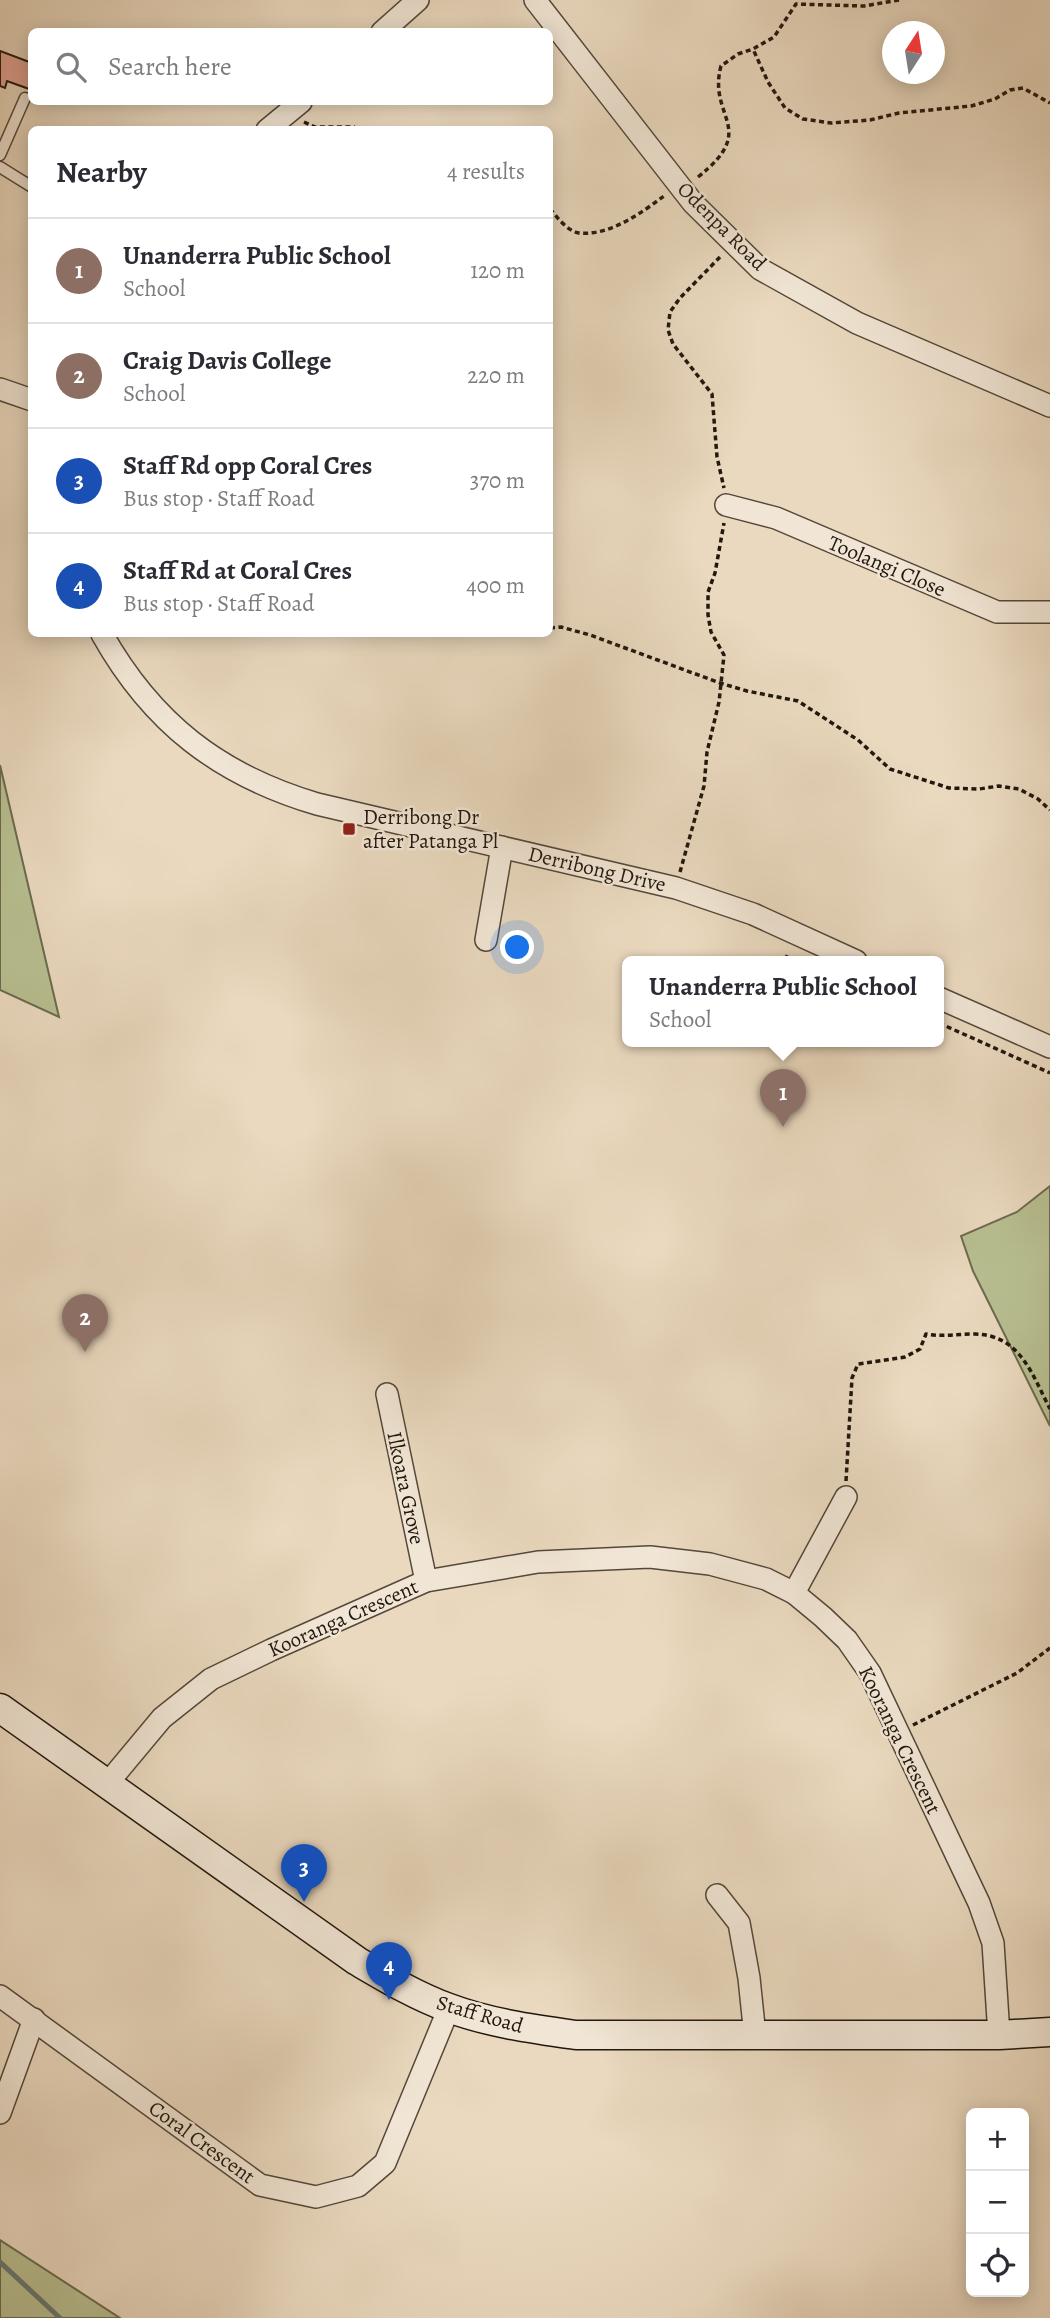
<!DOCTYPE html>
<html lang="en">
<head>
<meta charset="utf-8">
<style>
  :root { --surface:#fff; --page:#f7f7f7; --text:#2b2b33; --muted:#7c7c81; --line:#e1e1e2; --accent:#8f2418 }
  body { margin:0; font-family:Alegreya,serif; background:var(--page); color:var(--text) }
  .controls { position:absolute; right:21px; bottom:21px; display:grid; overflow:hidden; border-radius:10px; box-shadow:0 4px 18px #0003 }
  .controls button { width:63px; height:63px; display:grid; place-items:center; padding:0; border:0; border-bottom:2px solid var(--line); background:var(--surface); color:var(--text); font:35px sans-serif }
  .compass { position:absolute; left:882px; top:21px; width:63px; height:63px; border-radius:50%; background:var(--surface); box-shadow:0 4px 18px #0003; rotate:12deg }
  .you { position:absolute; left:518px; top:948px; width:24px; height:24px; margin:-18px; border:5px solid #fff; border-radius:50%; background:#1a73e8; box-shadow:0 0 0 10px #1a73e833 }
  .badge { display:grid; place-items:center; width:46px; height:46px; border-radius:50%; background:var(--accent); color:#fff; font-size:23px; font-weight:700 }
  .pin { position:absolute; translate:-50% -58px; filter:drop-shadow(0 2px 4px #0008) }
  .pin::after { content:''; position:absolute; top:37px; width:24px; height:21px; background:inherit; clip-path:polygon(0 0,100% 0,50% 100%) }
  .popup { position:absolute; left:622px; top:956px; width:322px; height:91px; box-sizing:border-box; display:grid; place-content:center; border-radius:10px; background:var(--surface); filter:drop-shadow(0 2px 5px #0005); font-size:23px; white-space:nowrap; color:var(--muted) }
  .popup b { font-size:26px; color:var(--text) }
  .popup::after { content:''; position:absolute; left:50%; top:100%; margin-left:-14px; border:14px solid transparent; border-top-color:var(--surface) }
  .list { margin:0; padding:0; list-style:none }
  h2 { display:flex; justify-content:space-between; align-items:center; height:91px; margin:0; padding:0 28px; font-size:30px }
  h2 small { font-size:23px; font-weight:400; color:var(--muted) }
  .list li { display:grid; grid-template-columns:46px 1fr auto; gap:21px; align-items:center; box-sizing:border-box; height:105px; padding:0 28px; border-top:2px solid var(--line) }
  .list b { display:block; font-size:26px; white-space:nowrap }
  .list p { margin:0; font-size:23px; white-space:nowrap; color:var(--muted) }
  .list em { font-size:23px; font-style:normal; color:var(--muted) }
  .icon { flex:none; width:38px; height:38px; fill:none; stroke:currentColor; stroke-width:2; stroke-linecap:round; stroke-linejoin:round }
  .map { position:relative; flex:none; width:1050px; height:2318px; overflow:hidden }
  .search { position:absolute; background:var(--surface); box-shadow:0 4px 18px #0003; left:28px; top:28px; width:525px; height:77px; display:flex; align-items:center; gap:18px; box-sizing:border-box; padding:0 24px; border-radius:10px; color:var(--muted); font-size:26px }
  .panel { position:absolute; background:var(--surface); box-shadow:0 4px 18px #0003; left:28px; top:126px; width:525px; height:511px; border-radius:10px }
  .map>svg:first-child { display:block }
</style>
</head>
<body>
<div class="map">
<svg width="1050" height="2318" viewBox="0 0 1050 2318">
  <rect width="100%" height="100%" fill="#ead9bf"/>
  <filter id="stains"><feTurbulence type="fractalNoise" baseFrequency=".00286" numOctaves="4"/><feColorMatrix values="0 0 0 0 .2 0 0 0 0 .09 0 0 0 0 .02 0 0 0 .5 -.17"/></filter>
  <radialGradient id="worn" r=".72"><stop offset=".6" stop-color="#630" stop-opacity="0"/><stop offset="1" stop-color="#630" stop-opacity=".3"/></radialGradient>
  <g fill="#b8bf91" stroke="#6c6b50" stroke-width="2">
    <path d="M0 765 59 1017 0 990Z"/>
    <path d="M1050 1186V1426L973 1271 961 1236 1017 1212Z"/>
    <path d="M0 2240 120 2318H0Z"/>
  </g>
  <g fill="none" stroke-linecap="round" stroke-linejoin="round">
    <path stroke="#687972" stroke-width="5" d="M0 2262 60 2318"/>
  </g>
  <path fill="#e6a698" stroke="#21170e" stroke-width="2" d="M0 51 32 63V90L7 81 5 88 0 86Z"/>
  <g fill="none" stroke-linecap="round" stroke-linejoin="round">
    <g stroke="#53483a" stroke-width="13">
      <g id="lane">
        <path d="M0 155 25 98"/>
        <path d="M0 167 32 187"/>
      </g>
    </g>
    <g stroke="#53483a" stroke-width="24">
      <g id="street">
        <path d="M535 0 693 203 760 269 857 323 1050 406"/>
        <path d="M382 32 418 0"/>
        <path d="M267 130 301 102"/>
        <path d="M0 389 32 400"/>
        <path d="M726 505 776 518 997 612H1050"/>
        <path d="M102 634C152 723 219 775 317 804L676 888 753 914 856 961"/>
        <path d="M486 940 502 847"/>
        <path d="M939 998 1050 1047"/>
        <path d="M387 1394 426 1581"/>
        <path d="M794 1593 846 1497"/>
        <path d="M107 1784 162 1718 211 1679 271 1650 426 1581 538 1562 650 1557 710 1564 766 1579 794 1593 823 1617 847 1640 870 1673 979 1903 993 1943 999 2035"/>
        <path d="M717 1895 739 1923 749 1978 755 2036"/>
        <path d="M0 1996 260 2185 316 2197 358 2186 385 2163 449 2008"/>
        <path d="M0 2113 34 2019"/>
      </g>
    </g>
    <g stroke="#21170e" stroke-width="31">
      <path id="secondary" d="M0 1708 357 1961C386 1978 416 1996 449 2008 489 2023 533 2029 576 2035H999L1050 2032"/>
    </g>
    <g stroke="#21170e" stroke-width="3.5" stroke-dasharray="5 3.5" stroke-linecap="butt">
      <path d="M899 0 864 6 796 4 774 37 753 49 768 82 785 108 803 119 831 123 870 120 899 113 971 106 995 99 1010 90 1023 88 1050 103"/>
      <path d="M304 122 315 127H354L356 130"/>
      <path d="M698 177C760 128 707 118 721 66L738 54 753 49"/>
      <path d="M550 209C557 217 567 231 579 233 610 236 641 213 664 196"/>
      <path d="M720 257 680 298 670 312 668 330 673 344 712 394 717 457 724 488"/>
      <path d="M550 628 561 627 590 635 720 683 747 691 798 701 858 740 890 769 949 788 979 789 999 786 1019 789 1038 799 1050 810"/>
      <path d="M680 872 704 786 707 752 719 702 724 655 711 632 708 615V592L715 573 724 523"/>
      <path d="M785 956 796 961"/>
      <path d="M939 1023 1050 1073"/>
      <path d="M846 1481 852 1378 858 1364 905 1357 920 1349 926 1334C943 1337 958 1334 975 1334 1020 1335 1032 1374 1050 1409"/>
      <path d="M913 1725 1017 1673 1050 1648"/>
    </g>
    <use href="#lane" stroke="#f1e6d5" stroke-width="10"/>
    <use href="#street" stroke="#f1e6d5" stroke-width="21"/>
    <use href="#secondary" stroke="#f1e6d5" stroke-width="28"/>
  </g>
  <rect fill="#8f2418" stroke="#f1e6d5" stroke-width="2.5" x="342" y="822" width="14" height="14" rx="3.5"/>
  <g text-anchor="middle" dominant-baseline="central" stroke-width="5" stroke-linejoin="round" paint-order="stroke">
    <g font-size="21" fill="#21170e" stroke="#f1e6d5">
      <text transform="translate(722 226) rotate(45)">Odenpa Road</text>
      <text transform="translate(887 566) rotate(23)">Toolangi Close</text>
      <text transform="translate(597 869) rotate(13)">Derribong Drive</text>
      <text transform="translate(406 1488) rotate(78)">Ilkoara Grove</text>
      <text transform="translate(343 1618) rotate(-24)">Kooranga Crescent</text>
      <text transform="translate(900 1740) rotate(64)">Kooranga Crescent</text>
      <text transform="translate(480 2014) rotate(16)">Staff Road</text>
      <text transform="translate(202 2142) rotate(36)">Coral Crescent</text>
    </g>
    <g font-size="21" fill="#21170e" stroke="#f1e6d5" text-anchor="start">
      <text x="363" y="817">Derribong Dr<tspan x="363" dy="24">after Patanga Pl</tspan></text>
    </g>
  </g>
  <rect width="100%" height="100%" filter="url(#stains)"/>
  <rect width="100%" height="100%" fill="url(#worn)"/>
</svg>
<div class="controls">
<button>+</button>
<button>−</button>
<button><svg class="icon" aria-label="locate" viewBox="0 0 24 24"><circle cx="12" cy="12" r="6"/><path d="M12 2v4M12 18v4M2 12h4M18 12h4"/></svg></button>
</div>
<svg class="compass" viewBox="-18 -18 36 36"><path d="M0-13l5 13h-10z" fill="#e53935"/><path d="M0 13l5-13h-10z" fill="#7c7c81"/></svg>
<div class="you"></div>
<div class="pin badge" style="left:783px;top:1127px;background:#8d6e63">1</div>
<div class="popup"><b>Unanderra Public School</b>School</div>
<div class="pin badge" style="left:85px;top:1352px;background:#8d6e63">2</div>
<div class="pin badge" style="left:304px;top:1902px;background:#1a4fb4">3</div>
<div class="pin badge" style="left:389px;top:2000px;background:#1a4fb4">4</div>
<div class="search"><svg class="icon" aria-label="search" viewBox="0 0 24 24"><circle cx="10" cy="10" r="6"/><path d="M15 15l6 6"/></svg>Search here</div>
<section class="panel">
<h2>Nearby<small>4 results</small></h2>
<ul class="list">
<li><span class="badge" style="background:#8d6e63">1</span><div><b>Unanderra Public School</b><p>School</p></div><em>120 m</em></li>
<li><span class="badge" style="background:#8d6e63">2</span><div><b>Craig Davis College</b><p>School</p></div><em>220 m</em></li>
<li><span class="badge" style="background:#1a4fb4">3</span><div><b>Staff Rd opp Coral Cres</b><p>Bus stop · Staff Road</p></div><em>370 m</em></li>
<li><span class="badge" style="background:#1a4fb4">4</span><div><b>Staff Rd at Coral Cres</b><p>Bus stop · Staff Road</p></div><em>400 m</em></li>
</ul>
</section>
</div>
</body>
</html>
